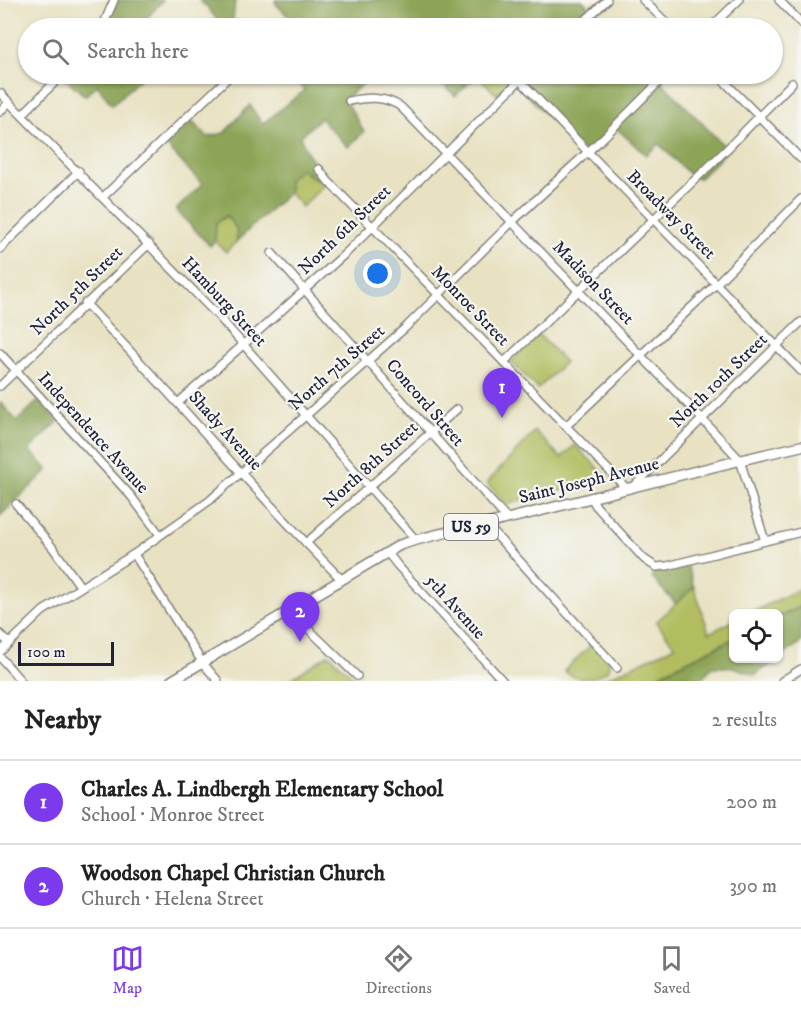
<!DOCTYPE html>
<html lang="en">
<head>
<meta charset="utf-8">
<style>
  :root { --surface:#fff; --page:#f2f2f2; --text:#222; --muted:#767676; --line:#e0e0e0; --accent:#7c3aed }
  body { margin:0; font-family:"IM FELL DW Pica",serif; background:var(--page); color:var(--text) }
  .controls { position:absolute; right:18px; bottom:18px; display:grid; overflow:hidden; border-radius:9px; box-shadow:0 2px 4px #0004 }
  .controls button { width:54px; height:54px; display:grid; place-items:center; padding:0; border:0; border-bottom:2px solid var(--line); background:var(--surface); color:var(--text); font:30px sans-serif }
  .scale { position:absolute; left:18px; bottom:15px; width:96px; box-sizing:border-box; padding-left:6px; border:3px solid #22223b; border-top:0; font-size:16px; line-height:21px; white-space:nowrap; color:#22223b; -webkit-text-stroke:4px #f6f6f2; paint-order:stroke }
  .you { position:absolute; left:378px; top:274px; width:21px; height:21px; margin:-15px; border:4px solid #fff; border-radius:50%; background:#1a73e8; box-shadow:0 0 0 9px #1a73e833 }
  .badge { display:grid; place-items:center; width:39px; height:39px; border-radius:50%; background:var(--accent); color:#fff; font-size:20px; font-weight:700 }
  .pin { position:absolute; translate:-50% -50px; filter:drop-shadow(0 2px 3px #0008) }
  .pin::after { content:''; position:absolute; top:32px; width:21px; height:18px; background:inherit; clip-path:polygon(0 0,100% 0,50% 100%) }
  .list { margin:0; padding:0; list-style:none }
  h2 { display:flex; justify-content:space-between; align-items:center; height:78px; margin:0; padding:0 24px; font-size:26px }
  h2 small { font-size:20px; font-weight:400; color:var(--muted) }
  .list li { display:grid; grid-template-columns:39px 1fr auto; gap:18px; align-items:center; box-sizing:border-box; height:84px; padding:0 24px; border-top:2px solid var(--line) }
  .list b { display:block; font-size:22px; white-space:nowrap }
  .list p { margin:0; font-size:20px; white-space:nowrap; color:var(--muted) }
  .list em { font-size:20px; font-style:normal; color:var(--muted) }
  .icon { flex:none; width:33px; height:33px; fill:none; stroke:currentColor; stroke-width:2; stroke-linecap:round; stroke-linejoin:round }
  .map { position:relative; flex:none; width:801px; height:681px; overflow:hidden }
  .search { position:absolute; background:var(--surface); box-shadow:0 2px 4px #0004; left:18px; right:18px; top:18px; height:66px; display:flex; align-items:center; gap:15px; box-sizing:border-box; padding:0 21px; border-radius:33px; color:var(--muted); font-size:22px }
  .sheet { height:246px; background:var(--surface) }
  nav { display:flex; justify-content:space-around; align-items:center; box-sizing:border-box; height:84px; border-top:2px solid var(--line); background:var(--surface); font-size:16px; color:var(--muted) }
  nav a { display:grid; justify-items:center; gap:3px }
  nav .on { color:var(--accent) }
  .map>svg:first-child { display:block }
</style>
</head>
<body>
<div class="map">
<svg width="801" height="681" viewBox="0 0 801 681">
  <rect width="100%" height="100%" fill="#f6f6f2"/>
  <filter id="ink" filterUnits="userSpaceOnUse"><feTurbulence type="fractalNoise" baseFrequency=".0167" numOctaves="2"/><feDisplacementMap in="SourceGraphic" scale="12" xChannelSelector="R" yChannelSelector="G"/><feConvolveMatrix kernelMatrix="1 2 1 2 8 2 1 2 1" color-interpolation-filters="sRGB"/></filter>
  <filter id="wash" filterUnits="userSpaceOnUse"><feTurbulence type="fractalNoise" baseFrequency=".008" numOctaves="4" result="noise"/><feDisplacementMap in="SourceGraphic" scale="24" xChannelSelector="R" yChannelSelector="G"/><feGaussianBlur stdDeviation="1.35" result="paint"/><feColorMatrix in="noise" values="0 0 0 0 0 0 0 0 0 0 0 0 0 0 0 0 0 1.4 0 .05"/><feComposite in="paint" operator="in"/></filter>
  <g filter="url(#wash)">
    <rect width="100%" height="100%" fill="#e8e2c2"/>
    <g fill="#b1bd5f" stroke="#6a704d" stroke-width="1.5">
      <path d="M459 74H502L512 80 497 95 477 75 466 86Z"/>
      <path d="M300 168 325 184 302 207 289 192V179Z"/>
      <path d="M226 216 236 227 237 241 226 252 215 241 216 223Z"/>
      <path d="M538 334 565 362 538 389 511 362Z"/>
      <path d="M535 431 561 458 575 445 608 478 506 505 487 483Z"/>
      <path d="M694 587 709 633 733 621V639L646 681H600L675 646 656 622Z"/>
      <path d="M801 588V606L779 617 778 614H749Z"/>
      <path d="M593 643 609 662 608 670C594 681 577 681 564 671Z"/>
      <path d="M329 654 357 681H288Z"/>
    </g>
    <g fill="#8ca456" stroke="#576348" stroke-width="1.5">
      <path d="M117 0H163L138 28H103Z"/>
      <path d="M199 0H235L233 20 221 25 208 8Z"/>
      <path d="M275 0H582L595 13 578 28H283L292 20 276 4Z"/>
      <path d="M66 74H135L140 79 112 105 97 85 85 96 63 77Z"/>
      <path d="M289 74H380L372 76 345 99 364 132 348 147 320 118 300 137 310 157 323 172 315 179 300 169 289 179V192L237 241 236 228 226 216 216 223 215 241 210 246 176 210 202 184 164 143 189 119 208 137 224 133 250 105 262 124 305 90Z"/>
      <path d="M433 74H459L466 86 455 96Z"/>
      <path d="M502 74H580L586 80 593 74H654L728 150 700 178 692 177 659 144 646 155 616 128 587 156 512 80Z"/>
      <path d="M39 400 58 422 29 450 48 470 0 516V402L17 421Z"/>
      <path d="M687 565 694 587 676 604 652 578 655 571Z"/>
      <path d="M801 606V642L756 675 732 667H712L700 681H646L733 639 734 658H778L779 617Z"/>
    </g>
  </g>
  <g filter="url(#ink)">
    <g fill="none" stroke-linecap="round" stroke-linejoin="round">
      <g stroke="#85827e" stroke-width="10">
        <g id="minor">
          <path d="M643 0 672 28"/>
          <path d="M779 0 801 23"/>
          <path d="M102 28 114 0"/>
          <path d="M278 28 286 22"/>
          <path d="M577 28 607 0"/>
          <path d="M710 28 739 0"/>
          <path d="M717 74 801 159"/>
          <path d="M519 79 588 152 801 371"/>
          <path d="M0 93 219 317 416 540"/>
          <path d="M349 101C367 97 385 96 401 107L702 419 740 460 765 541"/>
          <path d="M0 112 9 102"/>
          <path d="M22 115 63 74"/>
          <path d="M319 169 328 181 626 488"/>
          <path d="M103 197 232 74"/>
          <path d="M0 249 79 171"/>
          <path d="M272 253 507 519"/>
          <path d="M85 303C172 394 253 490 341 579"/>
          <path d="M0 353 131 496 160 535"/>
          <path d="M504 362 726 150 792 83"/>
          <path d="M0 386 149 244"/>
          <path d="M179 402 346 253 526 74"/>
          <path d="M566 426 717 283 801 199"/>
          <path d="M633 487 801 322"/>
          <path d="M591 497 596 506 644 559 656 567 667 566 801 532"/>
          <path d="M16 504 53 548 80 586"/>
          <path d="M486 524 617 668"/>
          <path d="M306 543 457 409"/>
          <path d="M387 552 398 566 503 681"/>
          <path d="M134 554 202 662 218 681"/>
          <path d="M289 610 357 676"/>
          <path d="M0 634 9 643"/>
          <path d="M0 652 43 611 134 554 209 501 405 328 512 222 604 137 667 74"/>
          <path d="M0 657 21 681"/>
          <path d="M782 681 801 669"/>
        </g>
      </g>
      <g stroke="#85827e" stroke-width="12">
        <path id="major" d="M171 681 400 545C435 533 472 528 507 519 605 495 703 468 801 446"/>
      </g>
      <use href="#minor" stroke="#fff" stroke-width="7"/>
      <use href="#major" stroke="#fff" stroke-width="9"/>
    </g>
  </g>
  <g text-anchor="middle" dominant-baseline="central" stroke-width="4.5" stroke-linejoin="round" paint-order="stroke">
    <rect fill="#f6f6f2" stroke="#626272" stroke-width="1.5" x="444" y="514" width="54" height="26" rx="4.5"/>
    <g font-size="16" font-weight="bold" fill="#22223b">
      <text x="471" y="527">US 59</text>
    </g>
    <g font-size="18" fill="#22223b" stroke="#f6f6f2">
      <text transform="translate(671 215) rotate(45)">Broadway Street</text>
      <text transform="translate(345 230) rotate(-44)">North 6th Street</text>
      <text transform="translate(593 283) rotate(46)">Madison Street</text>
      <text transform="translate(77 291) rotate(-44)">North 5th Street</text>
      <text transform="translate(224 302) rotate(47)">Hamburg Street</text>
      <text transform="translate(470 306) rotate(46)">Monroe Street</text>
      <text transform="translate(337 368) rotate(-41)">North 7th Street</text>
      <text transform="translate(719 381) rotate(-44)">North 10th Street</text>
      <text transform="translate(425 403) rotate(49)">Concord Street</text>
      <text transform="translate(225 431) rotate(48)">Shady Avenue</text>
      <text transform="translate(93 433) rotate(48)">Independence Avenue</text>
      <text transform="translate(371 465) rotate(-42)">North 8th Street</text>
      <text transform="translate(589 481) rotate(-14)">Saint Joseph Avenue</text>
      <text transform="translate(455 607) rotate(48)">5th Avenue</text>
    </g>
  </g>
</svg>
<div class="controls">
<button><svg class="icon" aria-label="locate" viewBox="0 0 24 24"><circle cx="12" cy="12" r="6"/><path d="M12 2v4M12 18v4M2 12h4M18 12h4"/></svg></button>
</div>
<div class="scale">100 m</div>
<div class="you"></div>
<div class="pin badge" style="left:502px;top:418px">1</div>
<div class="pin badge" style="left:300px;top:642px">2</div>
<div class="search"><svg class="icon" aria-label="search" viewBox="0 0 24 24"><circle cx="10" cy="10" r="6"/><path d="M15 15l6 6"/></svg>Search here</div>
</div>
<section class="sheet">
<h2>Nearby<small>2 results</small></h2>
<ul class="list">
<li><span class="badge">1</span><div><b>Charles A. Lindbergh Elementary School</b><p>School · Monroe Street</p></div><em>200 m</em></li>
<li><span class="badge">2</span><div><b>Woodson Chapel Christian Church</b><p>Church · Helena Street</p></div><em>390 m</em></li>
</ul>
</section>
<nav>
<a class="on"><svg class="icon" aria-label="map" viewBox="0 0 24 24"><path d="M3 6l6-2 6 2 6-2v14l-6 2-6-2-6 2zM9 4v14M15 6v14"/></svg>Map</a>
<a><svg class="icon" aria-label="directions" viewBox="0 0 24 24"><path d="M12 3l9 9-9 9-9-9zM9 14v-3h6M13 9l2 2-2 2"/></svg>Directions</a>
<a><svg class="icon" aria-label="saved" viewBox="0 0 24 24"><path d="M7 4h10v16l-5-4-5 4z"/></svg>Saved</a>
</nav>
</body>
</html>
